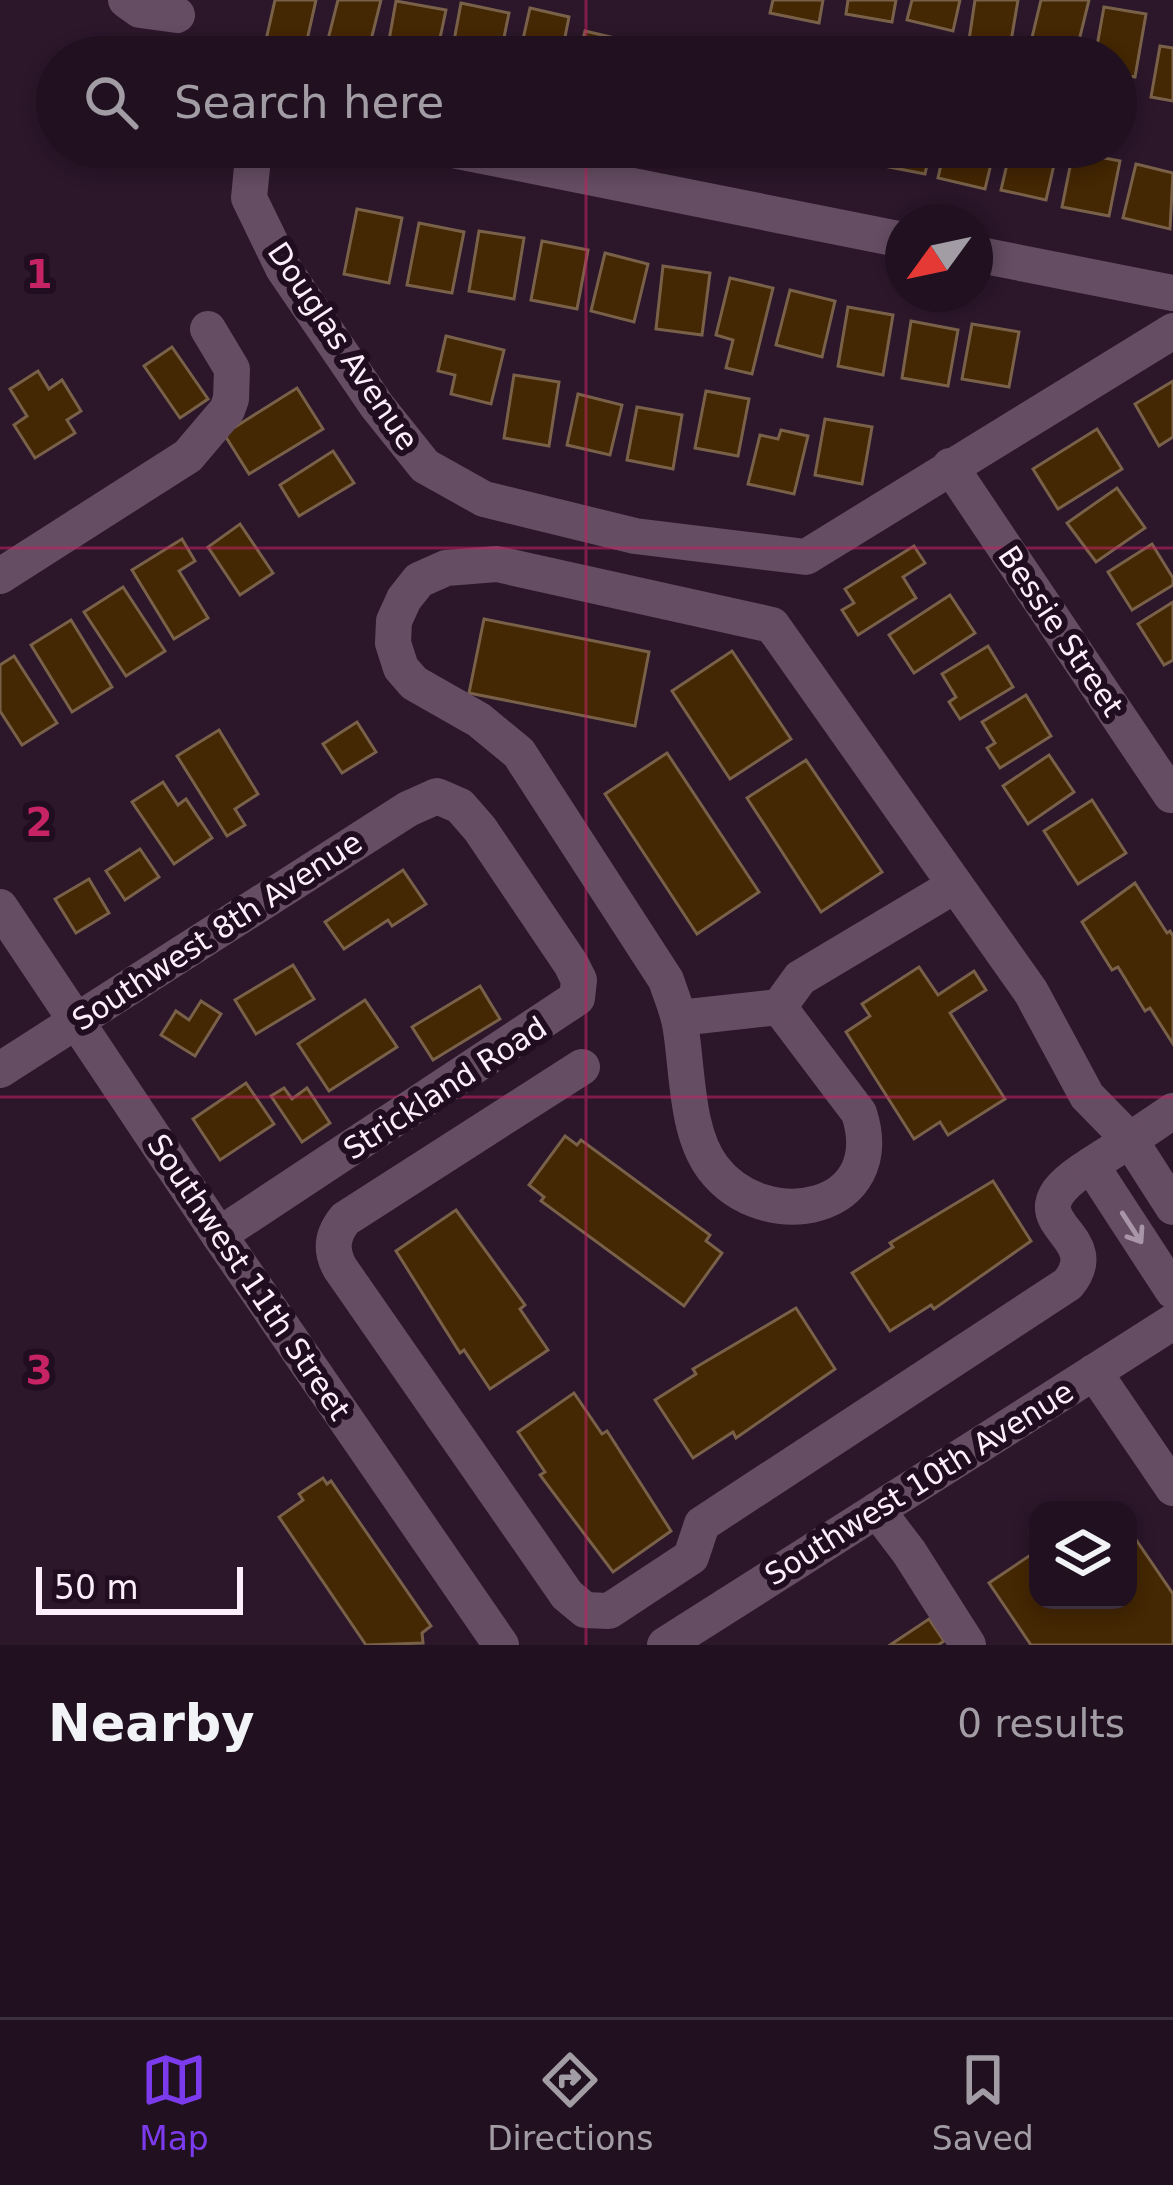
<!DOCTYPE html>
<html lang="en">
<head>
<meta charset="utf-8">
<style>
  :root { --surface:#201020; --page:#2d1e2d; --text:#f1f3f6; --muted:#a29da5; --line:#3d303e; --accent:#7c3aed }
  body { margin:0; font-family:"DejaVu Sans",sans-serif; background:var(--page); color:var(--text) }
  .controls { position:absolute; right:36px; bottom:36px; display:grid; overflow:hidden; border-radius:24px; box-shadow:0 6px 18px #0003 }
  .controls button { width:108px; height:108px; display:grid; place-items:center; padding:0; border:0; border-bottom:3px solid var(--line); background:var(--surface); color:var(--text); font:60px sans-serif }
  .compass { position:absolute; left:885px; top:204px; width:108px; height:108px; border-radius:50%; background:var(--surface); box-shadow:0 6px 18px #0003; rotate:237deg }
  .scale { position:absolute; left:36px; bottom:30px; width:207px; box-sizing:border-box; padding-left:12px; border:6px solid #fdeefc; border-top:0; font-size:33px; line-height:42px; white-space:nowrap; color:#fdeefc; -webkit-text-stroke:9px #210d20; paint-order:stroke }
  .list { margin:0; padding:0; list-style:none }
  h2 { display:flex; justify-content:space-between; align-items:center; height:156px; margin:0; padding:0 48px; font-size:51px }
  h2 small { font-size:39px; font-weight:400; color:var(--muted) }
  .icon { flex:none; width:66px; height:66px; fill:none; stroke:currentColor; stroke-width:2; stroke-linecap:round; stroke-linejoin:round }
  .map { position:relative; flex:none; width:1173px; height:1645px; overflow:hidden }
  .search { position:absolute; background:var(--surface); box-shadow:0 6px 18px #0003; left:36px; right:36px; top:36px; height:132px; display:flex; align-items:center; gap:30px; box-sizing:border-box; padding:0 42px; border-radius:66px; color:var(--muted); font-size:45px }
  .sheet { height:372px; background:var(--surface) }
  nav { display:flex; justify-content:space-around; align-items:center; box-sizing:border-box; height:168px; border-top:3px solid var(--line); background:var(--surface); font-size:33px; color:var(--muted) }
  nav a { display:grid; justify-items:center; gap:6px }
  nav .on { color:var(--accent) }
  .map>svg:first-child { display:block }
</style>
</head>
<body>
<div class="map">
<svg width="1173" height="1645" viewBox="0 0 1173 1645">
  <rect width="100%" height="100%" fill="#2b162a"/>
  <g fill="#442703" stroke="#796149" stroke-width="3">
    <path d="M275 0H316L305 49 266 40Z"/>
    <path d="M338 0H381L371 40 363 38 358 57 324 55Z"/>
    <path d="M773 0H823L819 23 770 13Z"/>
    <path d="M848 0H896L892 22 846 14Z"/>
    <path d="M912 0H960L953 31 907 20Z"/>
    <path d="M975 0H1018L1010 47 969 40Z"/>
    <path d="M1041 0H1089L1075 57 1029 50Z"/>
    <path d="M396 1 446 10 436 57H386Z"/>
    <path d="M461 3 509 13 500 57H451Z"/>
    <path d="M1104 7 1146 14 1135 77 1116 74V57H1095Z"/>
    <path d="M530 8 569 17 561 57H519Z"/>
    <path d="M585 31 649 46 646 57H579Z"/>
    <path d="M1160 46 1173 48V101L1151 97Z"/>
    <path d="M818 147H864L861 165 816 157Z"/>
    <path d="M882 147H931L925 174 879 165Z"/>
    <path d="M945 147H995L985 189 938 178Z"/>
    <path d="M1011 147H1058L1046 200 1001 190Z"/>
    <path d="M1073 152 1120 161 1109 216 1062 207Z"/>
    <path d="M1136 164 1173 173 1170 229 1123 218Z"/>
    <path d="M357 209 402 218 389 283 344 274Z"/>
    <path d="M419 223 464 232 452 293 407 285Z"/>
    <path d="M479 231 524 238 514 299 469 291Z"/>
    <path d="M542 241 588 250 577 309 531 300Z"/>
    <path d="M605 253 648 264 634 322 591 311Z"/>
    <path d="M663 266 710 273 702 335 656 329Z"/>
    <path d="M730 278 773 288 752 374 726 368 733 340 716 335Z"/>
    <path d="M790 290 835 301 822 357 776 345Z"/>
    <path d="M848 307 893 315 883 375 838 366Z"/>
    <path d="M911 321 958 330 948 386 902 378Z"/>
    <path d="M972 324 1019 332 1009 387 962 379Z"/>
    <path d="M446 336 504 350 491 404 451 394 455 375 438 371Z"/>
    <path d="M172 347 208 399 180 418 144 366Z"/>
    <path d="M38 371 49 389 62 380 81 411 67 420 75 433 35 458 14 425 27 416 10 389Z"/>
    <path d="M514 375 559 382 549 446 504 438Z"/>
    <path d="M1173 381V437L1159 446 1135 404Z"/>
    <path d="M297 388 323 429 249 474 224 434Z"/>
    <path d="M706 391 749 399 738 456 695 448Z"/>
    <path d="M578 394 622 405 610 455 567 445Z"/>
    <path d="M637 407 682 415 673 469 627 460Z"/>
    <path d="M825 419 872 427 862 484 815 475Z"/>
    <path d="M1097 429 1122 469 1058 509 1033 469Z"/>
    <path d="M781 430 808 436 794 494 748 484 760 435 778 439Z"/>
    <path d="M333 451 354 483 299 516 280 485Z"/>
    <path d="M1117 488 1145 528 1096 562 1067 523Z"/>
    <path d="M240 524 273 573 240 595 208 547Z"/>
    <path d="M182 539 195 561 179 571 208 618 174 639 132 570Z"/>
    <path d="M1152 544 1173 578V585L1132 610 1108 572Z"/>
    <path d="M914 546 925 563 903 577 916 598 858 635 842 610 854 603 845 589Z"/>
    <path d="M123 587 165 651 126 676 84 612Z"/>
    <path d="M950 595 975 633 914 673 889 635Z"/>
    <path d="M1173 602V660L1164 665 1138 624Z"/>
    <path d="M484 619 649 652 635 726 469 693Z"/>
    <path d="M71 620 112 687 72 712 31 645Z"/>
    <path d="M988 646 1013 687 960 719 949 702 956 697 942 674Z"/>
    <path d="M732 651 791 739 730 779 672 691Z"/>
    <path d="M14 656 57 723 22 745 0 711V665Z"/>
    <path d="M1026 695 1051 736 1000 768 987 748 995 743 982 722Z"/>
    <path d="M357 722 376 752 342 773 323 744Z"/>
    <path d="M219 730 258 794 235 809 245 825 227 836 177 756Z"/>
    <path d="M667 753 759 892 697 934 605 794Z"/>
    <path d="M1049 755 1074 792 1028 824 1003 786Z"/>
    <path d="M806 760 882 872 821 912 747 798Z"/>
    <path d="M163 782 178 805 186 799 212 838 174 864 132 802Z"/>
    <path d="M1092 800 1126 853 1078 884 1044 831Z"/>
    <path d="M140 849 159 877 125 900 106 871Z"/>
    <path d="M403 870 426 904 392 926 388 920 344 949 325 922Z"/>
    <path d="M89 879 109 913 76 933 55 899Z"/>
    <path d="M1135 883 1167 933 1170 931 1173 936V1044L1150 1008 1145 1011 1118 967 1112 970 1082 922Z"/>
    <path d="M293 965 314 999 256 1034 235 1000Z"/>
    <path d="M919 967 938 995 974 971 986 990 950 1013 1005 1099 948 1135 940 1122 914 1139 846 1032 870 1016 862 1004Z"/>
    <path d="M480 986 500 1019 433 1060 412 1027Z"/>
    <path d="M365 1000 397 1047 329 1091 298 1044Z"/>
    <path d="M201 1001 221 1014 195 1056 161 1035 176 1011 189 1020Z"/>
    <path d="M246 1083 274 1124 220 1160 193 1119Z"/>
    <path d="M284 1088 292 1099 307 1088 330 1123 302 1142 271 1096Z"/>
    <path d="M565 1136 577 1145 581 1140 710 1235 706 1241 722 1253 684 1306 541 1201 544 1197 529 1185Z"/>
    <path d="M993 1181 1031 1241 934 1309 931 1305 890 1331 852 1273 893 1247 890 1243Z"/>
    <path d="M456 1210 525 1305 520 1309 548 1350 490 1389 464 1350 460 1353 396 1251Z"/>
    <path d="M796 1308 835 1369 736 1438 733 1432 693 1458 655 1400 696 1374 693 1369Z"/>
    <path d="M574 1393 602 1434 607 1431 671 1531 613 1572 540 1475 545 1472 518 1432Z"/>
    <path d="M323 1478 327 1484 331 1481 431 1626 422 1633 423 1643 366 1645 279 1517 303 1500 299 1494Z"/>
    <path d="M1128 1528 1173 1594V1645H1031L989 1583 1038 1550V1600H1128Z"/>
    <path d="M929 1619 944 1641 938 1645H890Z"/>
  </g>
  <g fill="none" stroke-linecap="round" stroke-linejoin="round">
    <g stroke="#654d63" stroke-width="36">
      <path d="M126 0 140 10 177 15"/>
      <path d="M254 147 249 198 283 268 377 406 425 466 484 499 635 536 806 557 1173 331"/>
      <path d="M438 147 903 240"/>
      <path d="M975 254 1173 293"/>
      <path d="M950 466 1171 795"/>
      <path d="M0 576 188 456 227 410 231 399 232 369 208 329"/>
      <path d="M954 886 800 978 779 1007 859 1113C891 1212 765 1236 713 1168 685 1131 688 1068 680 1024 677 1009 671 995 666 980L519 753 479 720 414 683 401 668 393 643 394 621 404 599 419 580 446 568 497 564 772 625 1031 992 1087 1096 1130 1140 1173 1111"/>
      <path d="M0 907 219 1235 501 1645"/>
      <path d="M679 1018 779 1007"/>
      <path d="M582 1067 345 1219C332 1235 330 1250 340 1268L567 1595 585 1610 609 1611 691 1557 702 1524 1068 1284C1112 1230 997 1223 1091 1165"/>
      <path d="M0 1070 408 809 437 796 460 806 480 829 571 964 579 980 577 998 219 1235"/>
      <path d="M1173 1207 1130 1140 1091 1165 1173 1291"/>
      <path d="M1094 1372 1173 1488"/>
      <path d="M877 1510 909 1552 968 1645"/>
      <path d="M665 1645 1173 1322"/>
    </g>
  </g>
  <defs><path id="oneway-shaft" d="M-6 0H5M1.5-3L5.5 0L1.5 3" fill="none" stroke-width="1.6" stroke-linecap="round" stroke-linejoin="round" transform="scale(3)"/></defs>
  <use stroke="#a995a8" href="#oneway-shaft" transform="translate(1132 1228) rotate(57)"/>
  <path fill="none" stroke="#c52363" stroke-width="3" stroke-opacity="0.55" d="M586 0V57M586 147V1645M0 548H1173M0 1097H1173"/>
  <g text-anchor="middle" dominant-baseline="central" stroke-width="12" stroke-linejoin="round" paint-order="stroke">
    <g font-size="30" fill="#fdeefc" stroke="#210d20">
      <text transform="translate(343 346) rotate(56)">Douglas Avenue</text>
      <text transform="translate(1061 631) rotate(56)">Bessie Street</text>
      <text transform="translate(217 931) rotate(-33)">Southwest 8th Avenue</text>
      <text transform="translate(445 1088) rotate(-33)">Strickland Road</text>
      <text transform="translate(249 1277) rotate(56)">Southwest 11th Street</text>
      <text transform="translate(919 1483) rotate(-32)">Southwest 10th Avenue</text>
    </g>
  </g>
  <g font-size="39" text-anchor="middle" font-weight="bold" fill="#c52363" stroke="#210d20" stroke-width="12" stroke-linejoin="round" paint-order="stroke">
    <text x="39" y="288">1</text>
    <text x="39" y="836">2</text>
    <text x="39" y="1384">3</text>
  </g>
</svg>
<div class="controls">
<button><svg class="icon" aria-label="layers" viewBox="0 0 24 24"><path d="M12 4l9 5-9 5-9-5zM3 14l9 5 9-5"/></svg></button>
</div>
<svg class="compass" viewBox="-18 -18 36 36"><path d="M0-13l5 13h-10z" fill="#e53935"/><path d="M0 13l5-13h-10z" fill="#a29da5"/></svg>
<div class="scale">50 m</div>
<div class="search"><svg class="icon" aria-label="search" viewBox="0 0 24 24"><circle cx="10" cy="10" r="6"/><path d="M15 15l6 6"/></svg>Search here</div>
</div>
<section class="sheet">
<h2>Nearby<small>0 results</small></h2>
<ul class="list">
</ul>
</section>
<nav>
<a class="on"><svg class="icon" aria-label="map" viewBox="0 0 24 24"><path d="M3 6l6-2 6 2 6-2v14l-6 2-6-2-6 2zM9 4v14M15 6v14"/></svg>Map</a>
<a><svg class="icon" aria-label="directions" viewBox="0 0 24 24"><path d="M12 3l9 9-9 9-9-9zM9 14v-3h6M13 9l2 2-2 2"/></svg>Directions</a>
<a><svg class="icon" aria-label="saved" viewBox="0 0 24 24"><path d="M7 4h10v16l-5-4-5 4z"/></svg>Saved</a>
</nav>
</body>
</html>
